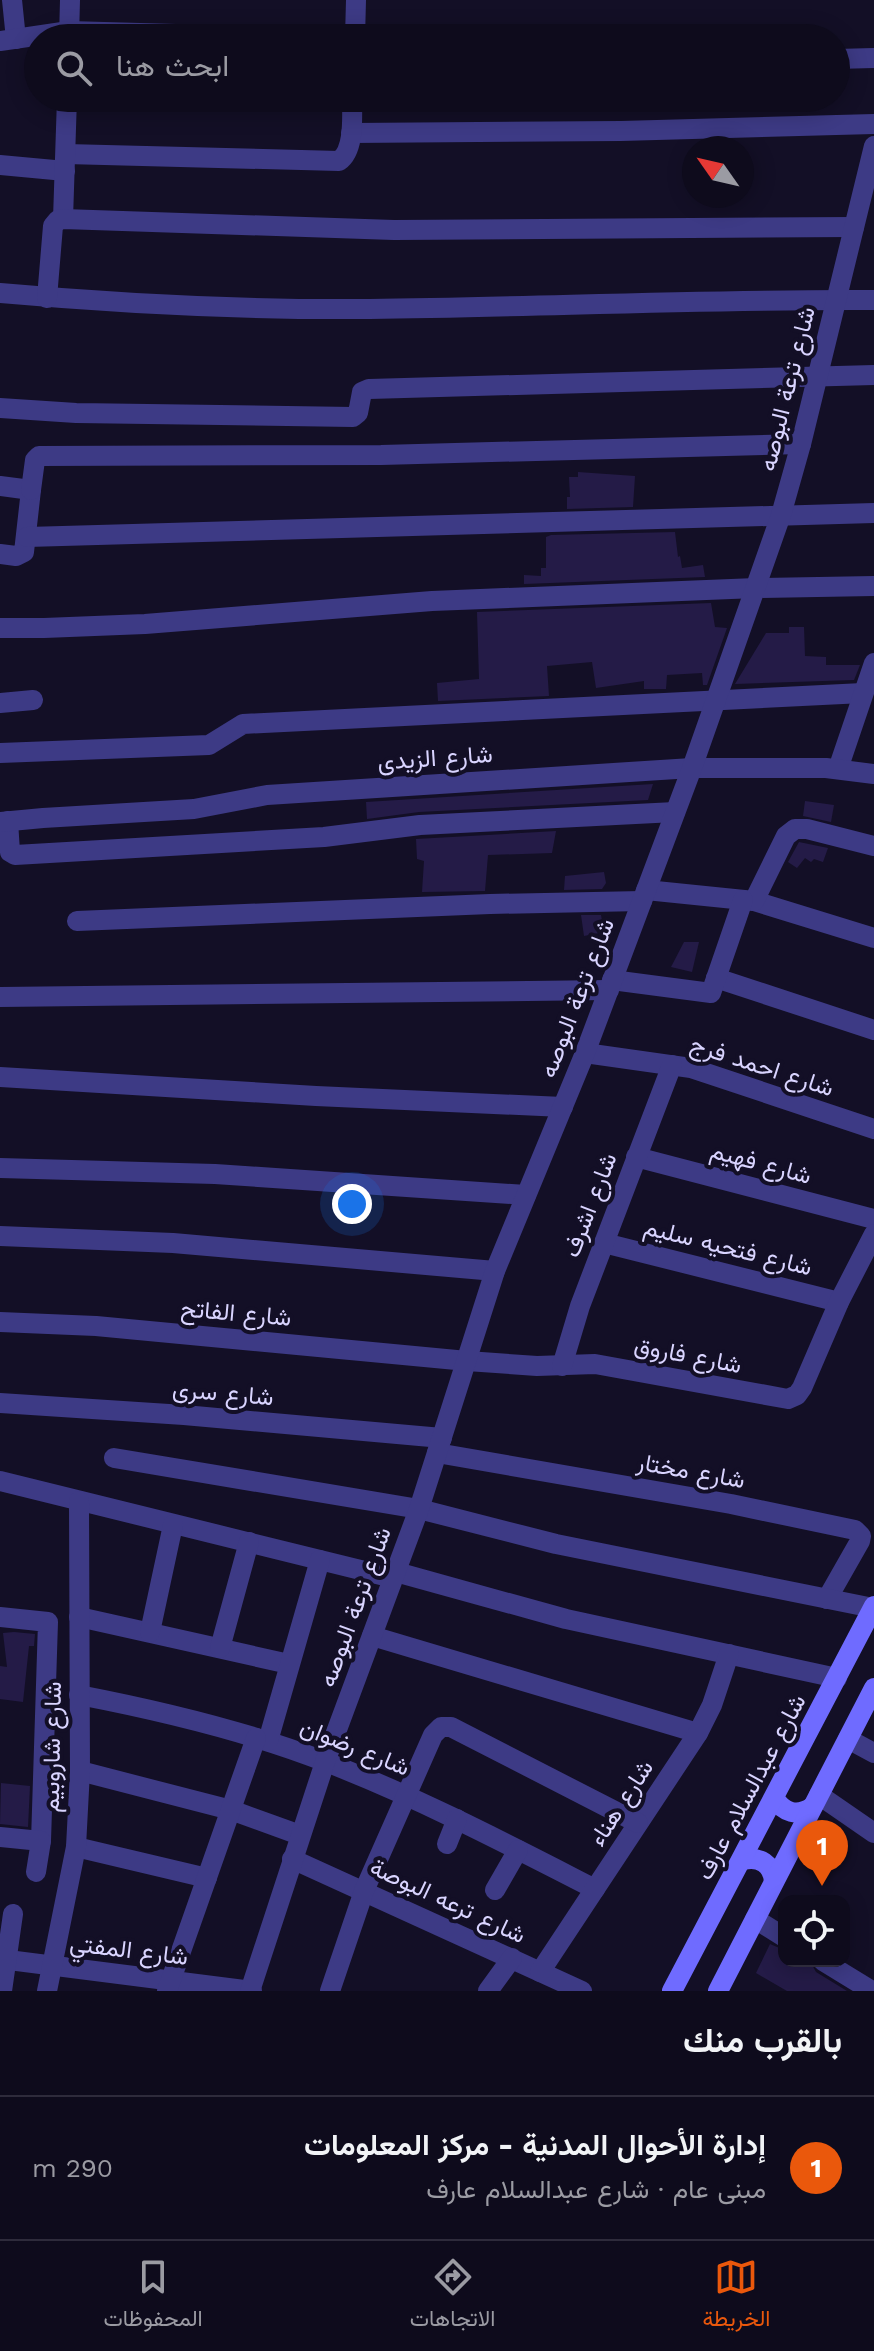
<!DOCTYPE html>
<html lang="ar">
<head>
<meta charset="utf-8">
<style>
  :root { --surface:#0e0b1c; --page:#171425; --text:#f1f3f6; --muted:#9b9ba3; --line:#2e2b3b; --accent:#ea580c }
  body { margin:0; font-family:"Work Sans",Vazirmatn,sans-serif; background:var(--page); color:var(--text); direction:rtl }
  .controls { position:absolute; right:24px; bottom:24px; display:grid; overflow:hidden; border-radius:16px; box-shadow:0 4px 20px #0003 }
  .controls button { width:72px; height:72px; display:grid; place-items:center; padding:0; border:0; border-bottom:2px solid var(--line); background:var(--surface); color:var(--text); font:40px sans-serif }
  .compass { position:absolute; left:682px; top:136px; width:72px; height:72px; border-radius:50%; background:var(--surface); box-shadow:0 4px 20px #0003; rotate:304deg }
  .you { position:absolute; left:352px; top:1204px; width:28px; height:28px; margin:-20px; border:6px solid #fff; border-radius:50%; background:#1a73e8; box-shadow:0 0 0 12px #1a73e833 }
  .badge { display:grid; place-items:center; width:52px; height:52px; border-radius:50%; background:var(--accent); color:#fff; font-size:26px; font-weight:700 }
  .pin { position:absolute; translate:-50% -66px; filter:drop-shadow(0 2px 4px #0008) }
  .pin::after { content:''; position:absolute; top:42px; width:28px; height:24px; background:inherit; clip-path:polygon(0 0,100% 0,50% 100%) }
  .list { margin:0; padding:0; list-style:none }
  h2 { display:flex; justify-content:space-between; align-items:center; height:104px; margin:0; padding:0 32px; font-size:34px }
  h2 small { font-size:26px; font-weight:400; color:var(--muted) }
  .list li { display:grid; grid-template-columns:52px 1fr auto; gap:24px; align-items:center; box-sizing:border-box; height:144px; padding:0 32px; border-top:2px solid var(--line) }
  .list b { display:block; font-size:30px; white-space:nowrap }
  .list p { margin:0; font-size:26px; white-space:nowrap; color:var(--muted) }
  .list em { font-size:26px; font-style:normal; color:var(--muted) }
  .icon { flex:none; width:44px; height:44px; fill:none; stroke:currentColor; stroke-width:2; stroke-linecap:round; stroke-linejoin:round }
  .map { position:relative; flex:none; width:874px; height:1991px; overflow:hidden; direction:ltr }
  .search { position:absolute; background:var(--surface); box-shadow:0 4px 20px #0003; left:24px; right:24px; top:24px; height:88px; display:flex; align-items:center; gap:20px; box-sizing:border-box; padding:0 28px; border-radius:44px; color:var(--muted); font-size:30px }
  .sheet { height:248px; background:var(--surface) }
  nav { display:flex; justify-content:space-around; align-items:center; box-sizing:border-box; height:112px; border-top:2px solid var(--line); background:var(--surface); font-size:22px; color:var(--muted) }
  nav a { display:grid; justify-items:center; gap:4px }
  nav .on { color:var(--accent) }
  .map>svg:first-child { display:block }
</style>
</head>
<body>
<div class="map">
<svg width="874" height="1991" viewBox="0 0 874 1991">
  <rect width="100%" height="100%" fill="#130f26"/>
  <g fill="#241b47">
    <path d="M578 472 635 476 633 507 567 509V497H570L569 477H578Z"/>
    <path d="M675 532 678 557 680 556 682 568 703 565 705 577 524 584V575L541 576V568H546V537L551 535Z"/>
    <path d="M711 603 715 627 727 628 707 685H703L702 673 667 675 666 689H644V681L596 688 592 662 547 666 549 696 438 701 437 683 479 679 477 612Z"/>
    <path d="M789 627H804L805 656 826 657V665H860L854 680 735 684 766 633H789Z"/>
    <path d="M653 784 648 800 419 812 367 819 366 802Z"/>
    <path d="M805 801 834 805 831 822 803 816Z"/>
    <path d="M556 831 552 853 488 855 485 891 422 892 424 861 417 859 416 839Z"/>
    <path d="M799 842 828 848 823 862 814 859 811 862 805 858 797 868 788 862Z"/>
    <path d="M604 872 606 883 602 889 564 890 565 876Z"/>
    <path d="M581 915H601L604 932 584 936Z"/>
    <path d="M684 942H699L692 972 671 967Z"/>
    <path d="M14 1632 35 1634 34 1646H29L23 1702 0 1699V1666L7 1667 3 1633Z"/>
    <path d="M1 1783 30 1786 28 1827 0 1824Z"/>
    <path d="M770 1944 784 1950V1961H810L816 1972 847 1991H787L756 1973Z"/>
  </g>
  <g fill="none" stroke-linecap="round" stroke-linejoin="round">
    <g stroke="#3d3a85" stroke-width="20">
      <path d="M12 0 16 39"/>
      <path d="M69 38 70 0"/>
      <path d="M355 38 356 0"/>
      <path d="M0 41 69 31 315 38"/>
      <path d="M836 59 874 58"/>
      <path d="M351 133 621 131 874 124"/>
      <path d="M66 154 339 161C355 150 352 116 352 98"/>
      <path d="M0 165 65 171"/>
      <path d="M63 219 67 98"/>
      <path d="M0 293C123 304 246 310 370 309 538 307 706 299 874 300"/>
      <path d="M47 298 53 226 58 220 63 219 394 230 854 227"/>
      <path d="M0 408 76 413 353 417 358 413 362 392 369 389 874 375"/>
      <path d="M0 486 31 490 24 552 16 556 0 554"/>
      <path d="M31 490 35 460 39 456 381 455 801 444"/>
      <path d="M27 537 874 513"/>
      <path d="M0 628H44L145 624 432 601 756 588 874 586"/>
      <path d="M0 703 33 700"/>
      <path d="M0 753 209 745 243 724 863 693"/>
      <path d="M838 769 874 663"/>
      <path d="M8 821 10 852 15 855 324 837 420 825 675 812"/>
      <path d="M0 822 43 818 194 809 267 795 692 768H826L874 774"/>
      <path d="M646 890 754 901 874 938"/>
      <path d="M754 901 786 836 795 829H807L874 846"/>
      <path d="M77 921 490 904 642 901"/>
      <path d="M716 978 874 1030"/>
      <path d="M612 980 711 993 743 900"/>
      <path d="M0 997 609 990"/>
      <path d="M585 1053 691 1068 874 1129"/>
      <path d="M0 1077 316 1096 563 1107"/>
      <path d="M636 1157 874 1219"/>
      <path d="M0 1168 215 1174 526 1195"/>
      <path d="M0 1236 173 1243 495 1271"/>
      <path d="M604 1243 839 1302"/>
      <path d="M0 1322 96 1326 467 1361 537 1366 595 1364 788 1399 797 1395 802 1388 839 1302 874 1234"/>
      <path d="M562 1366 580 1306 672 1065"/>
      <path d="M0 1403 184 1415 442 1438"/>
      <path d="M437 1453 731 1504 855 1530 861 1536 860 1541 827 1599"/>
      <path d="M114 1458 419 1509 556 1544 873 1608"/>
      <path d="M0 1481 393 1578"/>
      <path d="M396 1572 566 1619 837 1678"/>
      <path d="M0 1617 48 1622 41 1841"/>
      <path d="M79 1617 289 1664"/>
      <path d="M150 1632 173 1525"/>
      <path d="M372 1636 698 1733"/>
      <path d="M220 1648 249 1542"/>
      <path d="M79 1695C162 1711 247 1731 326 1762 419 1798 507 1844 595 1889"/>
      <path d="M848 1739 874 1753"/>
      <path d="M268 1741 320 1560"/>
      <path d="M80 1771 231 1810 300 1835"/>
      <path d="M819 1795 874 1833"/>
      <path d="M0 1837 41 1841 36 1872"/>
      <path d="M447 1844 457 1819"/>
      <path d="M76 1847 207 1878"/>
      <path d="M292 1859 582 1991"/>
      <path d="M495 1890 518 1850"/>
      <path d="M755 1919 784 1937"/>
      <path d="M0 1959 252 1991"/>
      <path d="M823 1961 872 1991"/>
      <path d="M540 1972 698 1733 712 1705 729 1654"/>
      <path d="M2 1991 13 1914"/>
      <path d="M47 1991 76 1847 80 1771 79 1501"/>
      <path d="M167 1991 256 1738"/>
      <path d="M250 1991 325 1762 419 1509 495 1271 585 1053 692 768 781 515 801 444 874 146"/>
      <path d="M330 1991 364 1891 433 1735 441 1727H451L638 1823"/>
      <path d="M488 1991 512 1958"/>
    </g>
    <g stroke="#6f6bff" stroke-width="20">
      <path d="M774 1798C784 1813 797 1817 812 1807"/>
      <path d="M743 1860C760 1856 772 1864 774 1881"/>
      <path d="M672 1991 874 1606"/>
      <path d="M718 1991 874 1688"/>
    </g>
  </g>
  <g text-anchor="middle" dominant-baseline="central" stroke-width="8" stroke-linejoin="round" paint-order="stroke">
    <g font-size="24" fill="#d9d4ff" stroke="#130f26">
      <text transform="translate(787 389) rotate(-76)">شارع ترعة البوصه</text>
      <text transform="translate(435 758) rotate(-4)">شارع الزيدى</text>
      <text transform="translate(577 998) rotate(-69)">شارع ترعة البوصه</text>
      <text transform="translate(762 1066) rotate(18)">شارع احمد فرج</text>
      <text transform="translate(761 1163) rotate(15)">شارع فهيم</text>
      <text transform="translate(590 1205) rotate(-69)">شارع اشرف</text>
      <text transform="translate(728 1247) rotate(14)">شارع فتحيه سليم</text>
      <text transform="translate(236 1313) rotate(5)">شارع الفاتح</text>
      <text transform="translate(688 1355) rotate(11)">شارع فاروق</text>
      <text transform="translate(223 1393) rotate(5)">شارع سرى</text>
      <text transform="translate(691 1471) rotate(10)">شارع مختار</text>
      <text transform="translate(355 1607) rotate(-70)">شارع ترعة البوصه</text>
      <text transform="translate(52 1747) rotate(-89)">شارع شاروبيم</text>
      <text transform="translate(355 1747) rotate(22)">شارع رضوان</text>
      <text transform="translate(751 1787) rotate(-62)">شارع عبدالسلام عارف</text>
      <text transform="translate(621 1803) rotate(-57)">شارع هناء</text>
      <text transform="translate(448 1901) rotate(25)">شارع ترعه البوصة</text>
      <text transform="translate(129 1950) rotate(7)">شارع المفتي</text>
    </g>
  </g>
</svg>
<div class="controls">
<button><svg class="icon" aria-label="locate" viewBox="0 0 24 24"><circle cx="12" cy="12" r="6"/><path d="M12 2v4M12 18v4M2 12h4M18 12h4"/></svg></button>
</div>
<svg class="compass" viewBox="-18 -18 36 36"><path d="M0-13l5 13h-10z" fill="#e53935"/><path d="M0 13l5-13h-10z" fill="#9b9ba3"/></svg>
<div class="you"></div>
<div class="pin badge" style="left:822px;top:1886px">1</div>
<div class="search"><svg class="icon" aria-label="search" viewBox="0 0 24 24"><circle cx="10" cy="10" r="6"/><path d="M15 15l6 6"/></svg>ابحث هنا</div>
</div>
<section class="sheet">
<h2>بالقرب منك<small></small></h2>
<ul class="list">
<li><span class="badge">1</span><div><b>إدارة الأحوال المدنية - مركز المعلومات</b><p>مبنى عام · شارع عبدالسلام عارف</p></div><em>290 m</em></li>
</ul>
</section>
<nav>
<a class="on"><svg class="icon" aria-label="map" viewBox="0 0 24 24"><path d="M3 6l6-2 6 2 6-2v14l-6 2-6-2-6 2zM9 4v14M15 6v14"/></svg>الخريطة</a>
<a><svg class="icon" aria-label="directions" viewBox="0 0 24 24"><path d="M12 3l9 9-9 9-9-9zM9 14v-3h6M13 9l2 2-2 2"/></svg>الاتجاهات</a>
<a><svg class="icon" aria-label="saved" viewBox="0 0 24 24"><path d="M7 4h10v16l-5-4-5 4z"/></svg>المحفوظات</a>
</nav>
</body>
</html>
